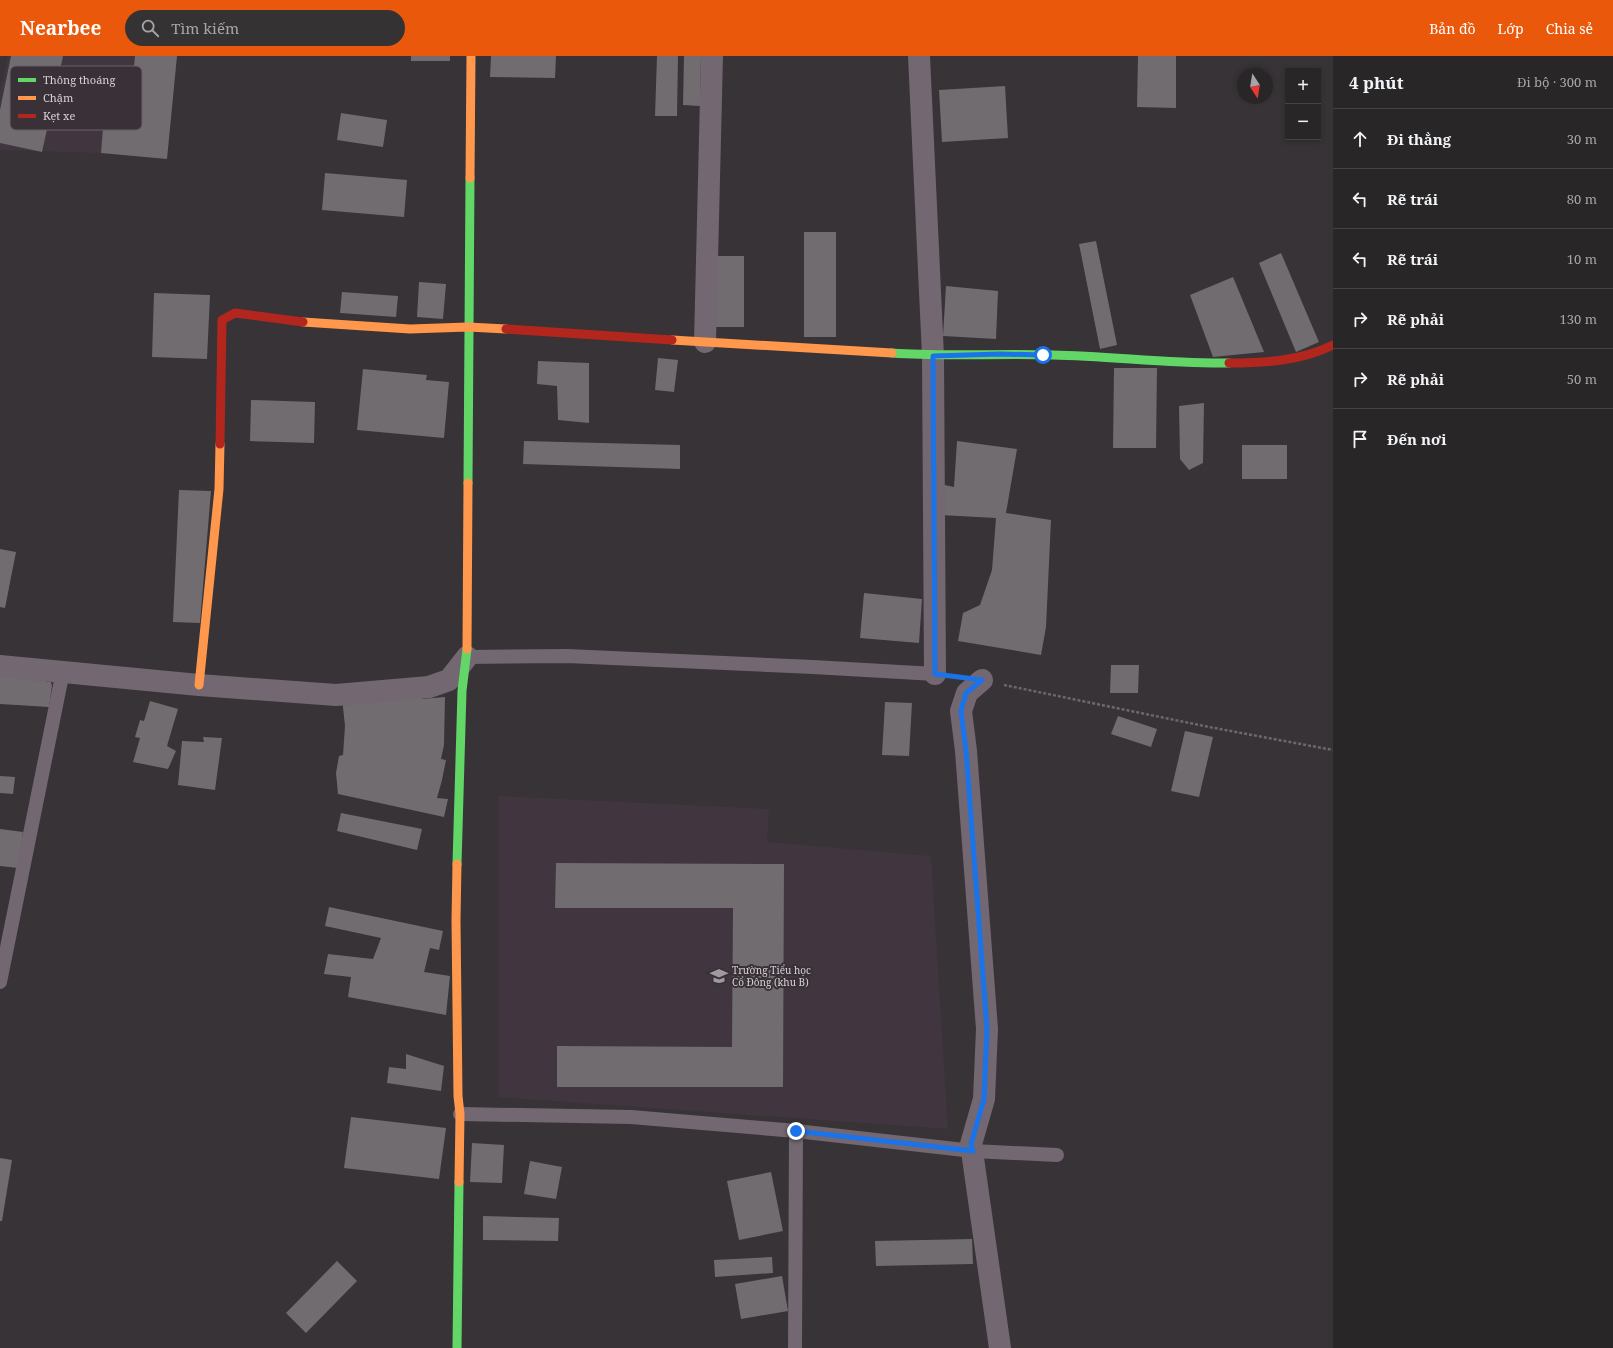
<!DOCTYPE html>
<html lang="vi">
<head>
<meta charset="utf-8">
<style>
  :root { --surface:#292628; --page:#353234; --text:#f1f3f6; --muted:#a5a5a8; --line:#454345; --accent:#ea580c }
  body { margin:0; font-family:"Noto Serif",serif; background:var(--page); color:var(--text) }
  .controls { position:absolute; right:12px; top:12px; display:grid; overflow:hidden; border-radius:0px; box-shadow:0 2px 6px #0003 }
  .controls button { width:36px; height:36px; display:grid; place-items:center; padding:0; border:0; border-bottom:1px solid var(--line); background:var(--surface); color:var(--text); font:20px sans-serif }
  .compass { position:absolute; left:1237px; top:12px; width:36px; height:36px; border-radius:50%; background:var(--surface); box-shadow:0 2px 6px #0003; rotate:168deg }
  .stop { position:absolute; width:12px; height:12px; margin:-9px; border:3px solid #1a73e8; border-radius:50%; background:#fff }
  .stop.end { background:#1a73e8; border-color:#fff; box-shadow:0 1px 4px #0008 }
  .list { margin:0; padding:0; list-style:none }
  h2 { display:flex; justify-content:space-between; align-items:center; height:52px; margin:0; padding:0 16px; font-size:17px }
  h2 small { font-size:13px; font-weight:400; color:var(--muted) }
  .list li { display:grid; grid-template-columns:26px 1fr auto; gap:12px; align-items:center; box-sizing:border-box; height:60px; padding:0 16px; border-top:1px solid var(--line) }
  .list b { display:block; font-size:15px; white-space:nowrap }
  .list em { font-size:13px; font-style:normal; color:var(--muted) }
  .icon { flex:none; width:22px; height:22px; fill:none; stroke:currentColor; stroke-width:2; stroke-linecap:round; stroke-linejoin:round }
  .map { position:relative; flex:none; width:1333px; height:1292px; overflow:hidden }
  header { display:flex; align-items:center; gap:24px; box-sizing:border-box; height:56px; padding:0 20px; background:var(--accent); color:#fff }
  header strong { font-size:19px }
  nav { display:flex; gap:22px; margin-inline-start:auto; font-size:14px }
  .search { width:280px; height:36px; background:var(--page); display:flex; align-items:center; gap:10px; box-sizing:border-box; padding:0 14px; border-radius:22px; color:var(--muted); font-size:15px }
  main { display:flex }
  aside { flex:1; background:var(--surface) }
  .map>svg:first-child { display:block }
</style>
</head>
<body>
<header>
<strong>Nearbee</strong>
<div class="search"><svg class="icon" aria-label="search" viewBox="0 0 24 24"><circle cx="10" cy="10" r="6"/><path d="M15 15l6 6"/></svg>Tìm kiếm</div>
<nav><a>Bản đồ</a><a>Lớp</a><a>Chia sẻ</a></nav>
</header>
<main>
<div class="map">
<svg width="1333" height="1292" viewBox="0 0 1333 1292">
  <rect width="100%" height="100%" fill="#373336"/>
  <g fill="#413640">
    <path d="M8 0H177L167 103 101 97 0 94V36Z"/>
    <path d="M499 740 769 753 767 786 931 800 948 1073 499 1041Z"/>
  </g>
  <g fill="#706c6f">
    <path d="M11 0H63L42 96 0 87V54Z"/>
    <path d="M135 0H177L167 103 101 97 104 60 129 62Z"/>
    <rect x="411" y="0" width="39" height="5"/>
    <path d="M491 0H556L555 22 490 21Z"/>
    <path d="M657 0H678L677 60H655Z"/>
    <path d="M684 0H701L700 50 683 49Z"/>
    <path d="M1138 0H1176V52L1137 51Z"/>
    <path d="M1005 30 1008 82 942 86 939 34Z"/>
    <path d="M341 57 387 64 383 91 337 84Z"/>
    <path d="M325 117 407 124 404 161 322 154Z"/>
    <rect x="804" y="176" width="32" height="105"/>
    <path d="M1096 185 1117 289 1100 293 1079 188Z"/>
    <path d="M1281 197 1319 286 1296 296 1259 207Z"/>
    <path d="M713 200H744V271H712Z"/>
    <path d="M1233 221 1264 296 1213 301 1190 239Z"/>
    <path d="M419 226 446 228 443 263 417 261Z"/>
    <path d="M946 230 998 235 996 283 943 280Z"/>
    <path d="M342 236 398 240 396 261 340 257Z"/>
    <path d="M154 237 210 239 207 303 152 301Z"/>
    <path d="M658 302 678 304 674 336 655 334Z"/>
    <path d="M538 305 589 307V367L558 364 557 330 537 328Z"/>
    <path d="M1114 312H1157L1156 392H1113Z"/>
    <path d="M363 313 427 319 426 324 449 326 444 382 357 374Z"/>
    <path d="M251 344 315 346 314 387 250 385Z"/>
    <path d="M1204 347 1203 407 1189 414 1180 403 1179 350Z"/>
    <path d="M524 385 680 389V413L523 408Z"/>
    <path d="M957 385 1017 393 1006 457 1051 464 1046 571 1041 599 958 585 963 557 980 549 992 514 996 462 940 459V428L954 431Z"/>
    <rect x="1242" y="389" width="45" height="34"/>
    <path d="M179 434 211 435 200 567 173 566Z"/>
    <path d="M0 493 16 496 5 552 0 551Z"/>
    <path d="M864 537 922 543 919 587 860 582Z"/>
    <path d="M1111 609H1139L1138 637H1110Z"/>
    <path d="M0 618 51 626 52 630 49 651 0 648Z"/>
    <path d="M423 640 422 643 445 641 444 689 441 703 446 704 442 724 437 742 448 743 444 761 338 738 336 717 339 700 343 699 345 670 342 642Z"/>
    <path d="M150 645 178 653 167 690 176 695 168 713 133 706 140 682 135 681 140 664 144 665Z"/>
    <path d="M885 646 912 647 909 700 882 699Z"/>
    <path d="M1118 660 1157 673 1151 691 1111 678Z"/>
    <path d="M1185 675 1213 681 1199 741 1171 735Z"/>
    <path d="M203 681 222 682 215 734 178 729 182 685 204 686Z"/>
    <path d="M0 720 15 721 13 738 0 737Z"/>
    <path d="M341 757 422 773 417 794 337 775Z"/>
    <path d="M0 773 23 776 18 812 0 810Z"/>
    <path d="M556 807 784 808 783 1031H557V990L732 991 733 852H555Z"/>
    <path d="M329 851 443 875 439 894 430 892 424 916 450 920 446 959 348 941 351 921 324 918 328 898 373 903 381 882 325 870Z"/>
    <path d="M406 998 444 1010 441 1035 387 1027 389 1011 406 1013Z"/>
    <path d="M351 1061 446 1072 439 1123 344 1112Z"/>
    <path d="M472 1087 504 1089 502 1127 470 1126Z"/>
    <path d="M0 1102 12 1104 2 1165H0Z"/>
    <path d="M530 1105 562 1111 556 1143 524 1138Z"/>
    <path d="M771 1116 783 1175 739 1184 727 1125Z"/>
    <path d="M483 1160 559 1162 558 1185 483 1184Z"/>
    <path d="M972 1183 973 1208 876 1210 875 1185Z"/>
    <path d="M772 1201 773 1217 715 1221 714 1204Z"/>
    <path d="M337 1205 357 1225 306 1277 286 1257Z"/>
    <path d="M782 1220 788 1255 741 1263 735 1228Z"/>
  </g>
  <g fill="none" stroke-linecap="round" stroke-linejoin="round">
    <path stroke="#6f676d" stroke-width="2.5" stroke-dasharray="3 2" stroke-linecap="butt" d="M1004 629 1209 671 1333 694"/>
    <g stroke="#736772" stroke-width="14">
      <path d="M467 601 567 600 813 611 935 618"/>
      <path d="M0 926 63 615"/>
      <path d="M460 1058 631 1061 796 1075 973 1095 1057 1099"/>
      <path d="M795 1292 796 1075"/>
    </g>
    <g stroke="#736772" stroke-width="22">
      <path d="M919 0 933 300 935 618"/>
      <path d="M705 286 712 0"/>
      <path d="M0 610 199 629 336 639 429 631 449 624 467 601"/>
      <path d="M982 624 967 637 961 655 966 695 987 973 984 1043 971 1088 1000 1292"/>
    </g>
    <g stroke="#63d668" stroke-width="9">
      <path d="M892 297C946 301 999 297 1053 299 1112 300 1170 308 1229 307"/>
      <path d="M468 427 470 122"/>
      <path d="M457 808 462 635 467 593"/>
      <path d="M457 1292 459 1126"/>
    </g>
    <g stroke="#ff974d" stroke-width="9">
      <path d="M470 122 471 0"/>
      <path d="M303 266 410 273 468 271 506 273"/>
      <path d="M672 284 892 297"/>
      <path d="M467 593 468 427"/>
      <path d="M199 629 219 433 220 388"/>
      <path d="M457 808 456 864 458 1040 460 1058 459 1126"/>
    </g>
    <g stroke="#b3261e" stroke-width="9">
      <path d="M506 273 672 284"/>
      <path d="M1229 307C1264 307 1301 305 1333 289"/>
      <path d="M220 388 222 264 235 257 303 266"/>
    </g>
  </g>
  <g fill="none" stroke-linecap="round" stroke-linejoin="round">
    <path stroke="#1a73e8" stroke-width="5" d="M796 1075 973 1095 971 1088 984 1043 987 973 966 695 961 655 966 637 982 624 935 618 933 300 1000 298 1043 299"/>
  </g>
  <defs>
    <g id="school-bare" transform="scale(1.38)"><path d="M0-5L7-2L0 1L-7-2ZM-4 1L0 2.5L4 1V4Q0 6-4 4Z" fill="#9f9a9e" stroke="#393137" stroke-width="2.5" paint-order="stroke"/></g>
  </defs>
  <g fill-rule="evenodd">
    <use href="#school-bare" x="719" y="920"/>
  </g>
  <g text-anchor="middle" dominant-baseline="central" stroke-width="4" stroke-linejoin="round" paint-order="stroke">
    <g font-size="10" fill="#d7d2d6" stroke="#393137" text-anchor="start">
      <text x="732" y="914">Trường Tiểu học<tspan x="732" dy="12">Cổ Đông (khu B)</tspan></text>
    </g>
  </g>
  <rect x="10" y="10" width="132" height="64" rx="6" fill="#393137" stroke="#686167" stroke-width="1"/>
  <rect x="18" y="22" width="18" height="4" fill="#63d668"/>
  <rect x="18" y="40" width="18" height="4" fill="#ff974d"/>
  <rect x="18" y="58" width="18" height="4" fill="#b3261e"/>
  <g font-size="11" fill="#d7d2d6">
    <text x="43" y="28">Thông thoáng</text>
    <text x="43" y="46">Chậm</text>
    <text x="43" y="64">Kẹt xe</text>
  </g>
</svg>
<div class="controls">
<button>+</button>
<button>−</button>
</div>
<svg class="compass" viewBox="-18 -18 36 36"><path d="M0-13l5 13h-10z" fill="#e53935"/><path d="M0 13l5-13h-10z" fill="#a5a5a8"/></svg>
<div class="stop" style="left:1043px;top:299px"></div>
<div class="stop end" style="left:796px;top:1075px"></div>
</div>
<aside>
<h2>4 phút<small>Đi bộ · 300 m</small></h2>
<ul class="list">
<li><svg class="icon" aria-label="ahead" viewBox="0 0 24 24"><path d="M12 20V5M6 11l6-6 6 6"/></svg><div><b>Đi thẳng</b></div><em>30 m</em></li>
<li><svg class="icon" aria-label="left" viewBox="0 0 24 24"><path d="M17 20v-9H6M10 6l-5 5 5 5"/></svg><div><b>Rẽ trái</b></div><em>80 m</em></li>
<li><svg class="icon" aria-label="left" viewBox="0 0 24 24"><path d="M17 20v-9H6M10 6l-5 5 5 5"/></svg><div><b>Rẽ trái</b></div><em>10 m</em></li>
<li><svg class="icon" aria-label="right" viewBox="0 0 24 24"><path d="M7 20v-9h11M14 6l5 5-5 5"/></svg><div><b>Rẽ phải</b></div><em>130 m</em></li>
<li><svg class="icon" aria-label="right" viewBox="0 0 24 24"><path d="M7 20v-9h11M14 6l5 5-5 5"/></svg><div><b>Rẽ phải</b></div><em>50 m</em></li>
<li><svg class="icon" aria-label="arrive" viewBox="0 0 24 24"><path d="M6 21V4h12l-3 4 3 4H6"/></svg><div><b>Đến nơi</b></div></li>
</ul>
</aside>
</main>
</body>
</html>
